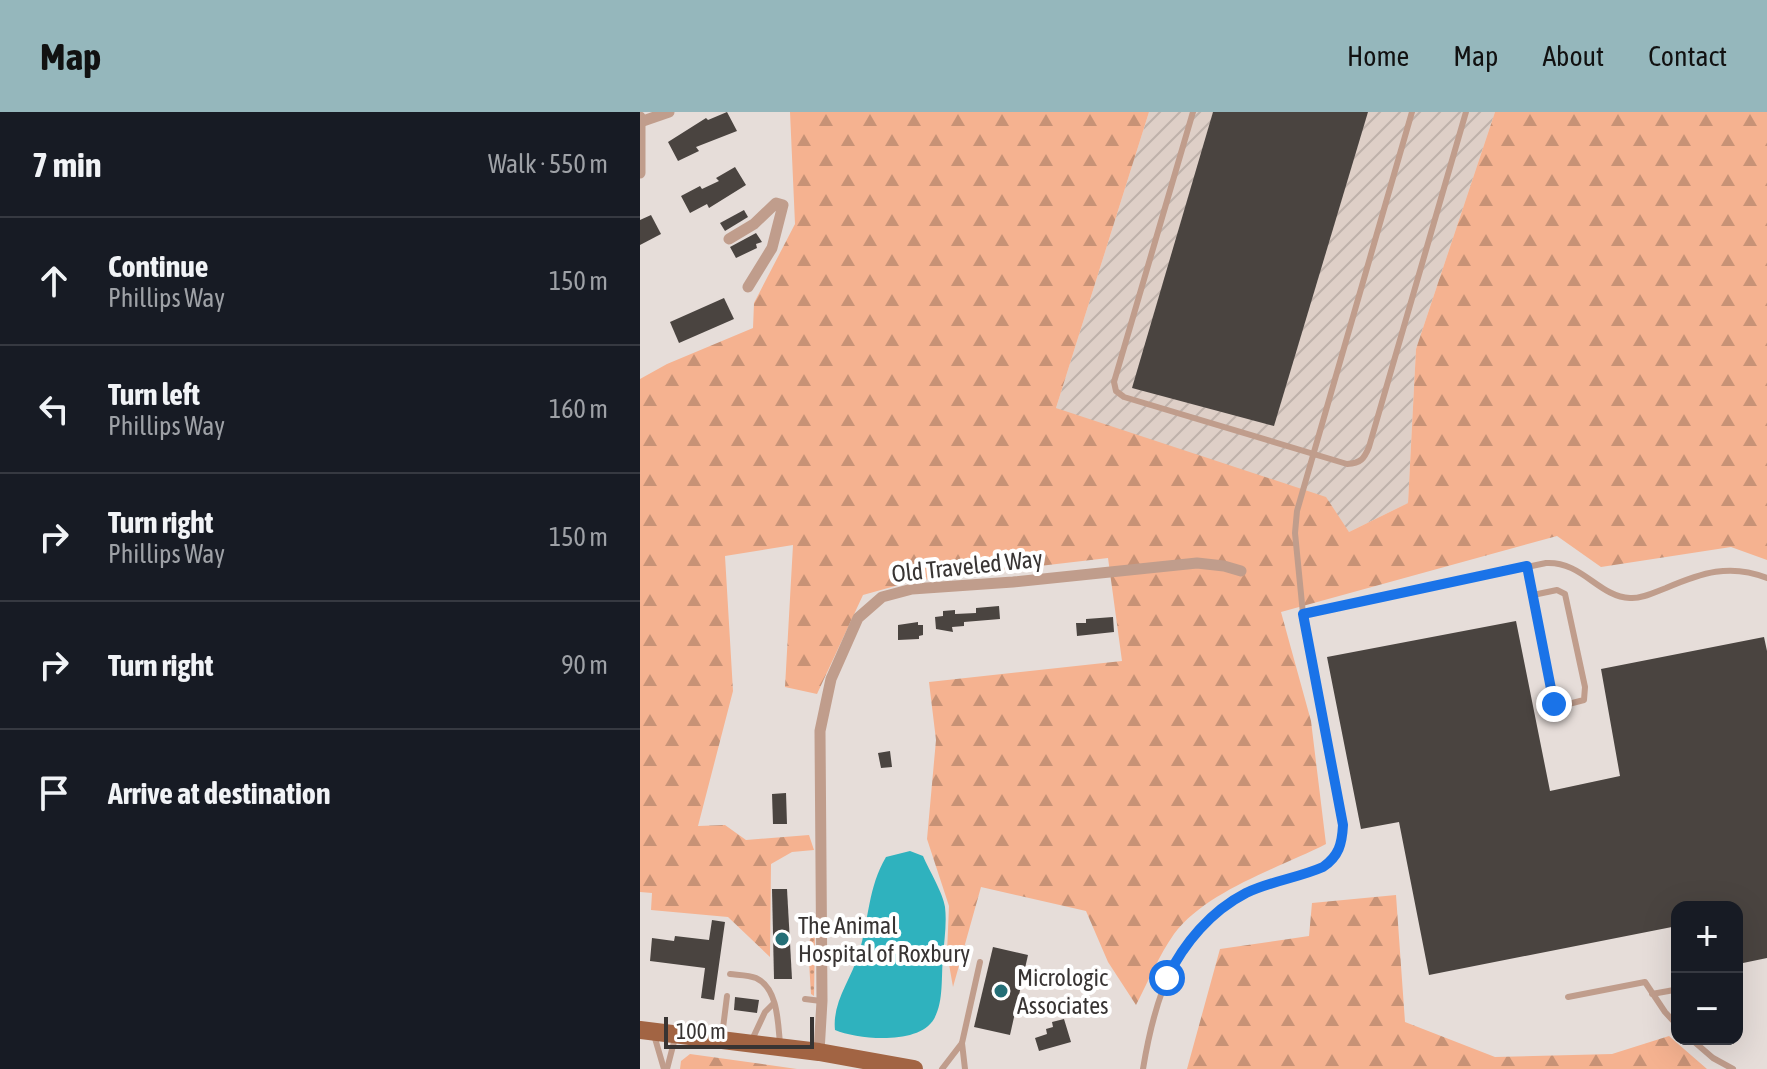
<!DOCTYPE html>
<html lang="en">
<head>
<meta charset="utf-8">
<style>
  :root { --surface:#171b24; --page:#242831; --text:#f1f3f6; --muted:#9ea1a6; --line:#363941; --accent:#95b7bc }
  body { margin:0; font-family:"Asap Condensed",sans-serif; background:var(--page); color:var(--text) }
  .controls { position:absolute; right:24px; bottom:24px; display:grid; overflow:hidden; border-radius:16px; box-shadow:0 8px 32px #0002 }
  .controls button { width:72px; height:72px; display:grid; place-items:center; padding:0; border:0; border-bottom:2px solid var(--line); background:var(--surface); color:var(--text); font:40px sans-serif }
  .scale { position:absolute; left:24px; bottom:20px; width:150px; box-sizing:border-box; padding-left:8px; border:4px solid #383433; border-top:0; font-size:22px; line-height:28px; white-space:nowrap; color:#383433; -webkit-text-stroke:6px #fff; paint-order:stroke }
  .stop { position:absolute; width:24px; height:24px; margin:-18px; border:6px solid #1a73e8; border-radius:50%; background:#fff }
  .stop.end { background:#1a73e8; border-color:#fff; box-shadow:0 2px 8px #0008 }
  .list { margin:0; padding:0; list-style:none }
  h2 { display:flex; justify-content:space-between; align-items:center; height:104px; margin:0; padding:0 32px; font-size:34px }
  h2 small { font-size:26px; font-weight:400; color:var(--muted) }
  .list li { display:grid; grid-template-columns:52px 1fr auto; gap:24px; align-items:center; box-sizing:border-box; height:128px; padding:0 32px; border-top:2px solid var(--line) }
  .list b { display:block; font-size:30px; white-space:nowrap }
  .list p { margin:0; font-size:26px; white-space:nowrap; color:var(--muted) }
  .list em { font-size:26px; font-style:normal; color:var(--muted) }
  .icon { flex:none; width:44px; height:44px; fill:none; stroke:currentColor; stroke-width:2; stroke-linecap:round; stroke-linejoin:round }
  .map { position:relative; flex:none; width:1127px; height:957px; overflow:hidden }
  header { display:flex; align-items:center; gap:48px; box-sizing:border-box; height:112px; padding:0 40px; background:var(--accent); color:#111 }
  header strong { font-size:38px }
  nav { display:flex; gap:44px; margin-inline-start:auto; font-size:28px }
  main { display:flex }
  aside { flex:1; background:var(--surface) }
  .map>svg:first-child { display:block }
</style>
</head>
<body>
<header>
<strong>Map</strong>
<nav><a>Home</a><a>Map</a><a>About</a><a>Contact</a></nav>
</header>
<main>
<aside>
<h2>7 min<small>Walk · 550 m</small></h2>
<ul class="list">
<li><svg class="icon" aria-label="ahead" viewBox="0 0 24 24"><path d="M12 20V5M6 11l6-6 6 6"/></svg><div><b>Continue</b><p>Phillips Way</p></div><em>150 m</em></li>
<li><svg class="icon" aria-label="left" viewBox="0 0 24 24"><path d="M17 20v-9H6M10 6l-5 5 5 5"/></svg><div><b>Turn left</b><p>Phillips Way</p></div><em>160 m</em></li>
<li><svg class="icon" aria-label="right" viewBox="0 0 24 24"><path d="M7 20v-9h11M14 6l5 5-5 5"/></svg><div><b>Turn right</b><p>Phillips Way</p></div><em>150 m</em></li>
<li><svg class="icon" aria-label="right" viewBox="0 0 24 24"><path d="M7 20v-9h11M14 6l5 5-5 5"/></svg><div><b>Turn right</b></div><em>90 m</em></li>
<li><svg class="icon" aria-label="arrive" viewBox="0 0 24 24"><path d="M6 21V4h12l-3 4 3 4H6"/></svg><div><b>Arrive at destination</b></div></li>
</ul>
</aside>
<div class="map">
<svg width="1127" height="957" viewBox="0 0 1127 957">
  <defs>
    <pattern id="industrial-furrows" width="10" height="10" patternUnits="userSpaceOnUse" patternTransform="scale(2)"><rect width="10" height="10" fill="#decfc7"/><path d="M-1 1l2-2M0 10L10 0M9 11l2-2" fill="none" stroke="#bfb2ab"/></pattern>
    <pattern id="grass-dots" width="8" height="8" patternUnits="userSpaceOnUse" patternTransform="scale(2)"><rect width="8" height="8" fill="#f5b290"/><path d="M2 2h.1M6 6h.1" fill="none" stroke="#c79276" stroke-width="1.8" stroke-linecap="round"/></pattern>
    <pattern id="forest-firs" width="22" height="20" patternUnits="userSpaceOnUse" patternTransform="scale(2)"><rect width="22" height="20" fill="#f5b290"/><path d="M5 1l3.5 6h-7zM16 11l3.5 6h-7z" fill="#c79276"/></pattern>
  </defs>
  <rect width="100%" height="100%" fill="#e6ddd9"/>
  <path fill="url(#industrial-furrows)" d="M509 0H855L776 237 768 391 709 420 416 296Z"/>
  <path fill="url(#grass-dots)" d="M172 822 175 824 174 884 171 882 168 833Z"/>
  <g fill="url(#forest-firs)">
    <path d="M150 0H509L416 296 686 385 709 420 768 391 776 237 855 0H1127V448L1091 435 961 455 917 424 641 500 671 609 686 732C639 756 566 779 534 822 519 843 508 870 496 893L468 850 446 799 341 775 313 875 307 841 309 794 287 727 296 628 289 570 482 549 468 446 273 469 223 483 177 582 145 575 153 433 85 444 93 579 58 714 85 713 106 728 169 723 174 738 152 740 131 752 130 845 88 805 11 798 12 781 0 780V267L27 252 113 216 114 191 155 112Z"/>
    <path d="M756 783 765 910 855 945 972 942 1029 924 1067 957H547L580 837 669 824 672 791Z"/>
    <path d="M50 942 157 957H40L41 949Z"/>
  </g>
  <path fill="#2fb2be" d="M270 739 283 744C289 758 303 781 305 795 307 812 304 829 303 845 301 865 304 889 294 907 279 933 219 928 195 918 192 890 211 868 219 841 229 808 228 775 246 745Z"/>
  <g fill="#4a4440">
    <path d="M87 0 97 19 56 35 59 39 38 49 28 30 66 6 68 8Z"/>
    <path d="M573 0H728L634 314 492 276Z"/>
    <path d="M95 55 106 73 69 96 67 92 50 101 41 84 60 74 62 77 79 69 76 66Z"/>
    <path d="M104 98 108 105 85 119 80 111Z"/>
    <path d="M11 103 21 122 0 133V108Z"/>
    <path d="M116 121 122 130 116 132 117 136 96 146 90 135Z"/>
    <path d="M84 186 94 207 39 231 30 210Z"/>
    <path d="M359 494 360 507 324 510V514L312 515 313 520 296 517 295 505 303 504V499L315 498V502L336 501V496Z"/>
    <path d="M473 505 474 520 437 524 436 511H446V507Z"/>
    <path d="M876 509 910 679 980 664 961 557 1124 525 1127 539V846L1103 851 1097 822V795H1037V814L789 863 759 710 721 717 687 545Z"/>
    <path d="M278 510V513H283V523L279 524V527L258 528V513Z"/>
    <path d="M250 639 252 655 241 656 238 641Z"/>
    <path d="M146 681 147 712H133L132 682Z"/>
    <path d="M132 777H147L152 867H134Z"/>
    <path d="M72 808 85 810 74 888 61 886 65 856 10 849 12 826 34 829 35 824 69 828Z"/>
    <path d="M353 835 388 843 370 923 334 915Z"/>
    <path d="M95 885 119 888 117 901 94 898Z"/>
    <path d="M424 907 431 930 399 939 395 926 407 922 406 917 413 915 412 910Z"/>
  </g>
  <g fill="none" stroke-linecap="round" stroke-linejoin="round">
    <g stroke="#c09d8c" stroke-width="6">
      <path d="M553 0 474 270 476 279 484 285 707 352C721 351 724 347 729 335L826 0"/>
      <path d="M887 454 914 592 917 595 944 588 945 575 925 482 917 478 893 483"/>
      <path d="M663 502 655 421 657 399 772 0"/>
      <path d="M163 816H181"/>
      <path d="M90 862C98 863 109 863 116 866 138 876 138 911 140 932"/>
      <path d="M1012 882 1034 878"/>
      <path d="M928 885 1005 870 1025 900 1037 913"/>
      <path d="M165 887 181 889"/>
      <path d="M14 923 24 957"/>
      <path d="M82 924 87 884"/>
      <path d="M1051 927 1073 946 1093 957"/>
      <path d="M111 930 125 900 133 892"/>
      <path d="M322 931 340 850"/>
      <path d="M27 957 35 926"/>
      <path d="M302 957 322 931 325 957"/>
      <path d="M503 957C515 884 535 818 606 781 630 769 658 766 683 755 699 744 702 732 703 713L663 502 906 451C942 449 959 485 990 486 1002 487 1015 480 1026 476 1061 461 1090 451 1127 466"/>
    </g>
    <g stroke="#c09d8c" stroke-width="11">
      <path d="M0 5V61"/>
      <path d="M0 10 29 0"/>
      <path d="M89 127 114 112 136 91 143 93 132 136 108 175"/>
      <path d="M179 940 182 889 180 619 191 567 218 506 242 485 272 477 373 470 557 451 584 454 601 459"/>
    </g>
    <path stroke="#a26443" stroke-width="18" d="M0 918 179 940 274 957"/>
  </g>
  <g fill="none" stroke-linecap="round" stroke-linejoin="round">
    <path stroke="#1a73e8" stroke-width="10" d="M527 866C544 831 571 799 606 781 631 769 658 766 683 755 699 744 702 732 703 713L663 502 887 454 914 592"/>
  </g>
  <g fill="#246e76" stroke="#fff" stroke-width="3">
    <circle cx="142" cy="827" r="8"/>
    <circle cx="361" cy="879" r="8"/>
  </g>
  <g text-anchor="middle" dominant-baseline="central" stroke-width="8" stroke-linejoin="round" paint-order="stroke">
    <g font-size="24" fill="#383433" stroke="#fff">
      <text transform="translate(327 454) rotate(-6)">Old Traveled Way</text>
    </g>
    <g font-size="24" fill="#383433" stroke="#fff" text-anchor="start">
      <text x="158" y="813">The Animal<tspan x="158" dy="28">Hospital of Roxbury</tspan></text>
      <text x="377" y="865">Micrologic<tspan x="377" dy="28">Associates</tspan></text>
    </g>
  </g>
</svg>
<div class="controls">
<button>+</button>
<button>−</button>
</div>
<div class="scale">100 m</div>
<div class="stop" style="left:527px;top:866px"></div>
<div class="stop end" style="left:914px;top:592px"></div>
</div>
</main>
</body>
</html>
